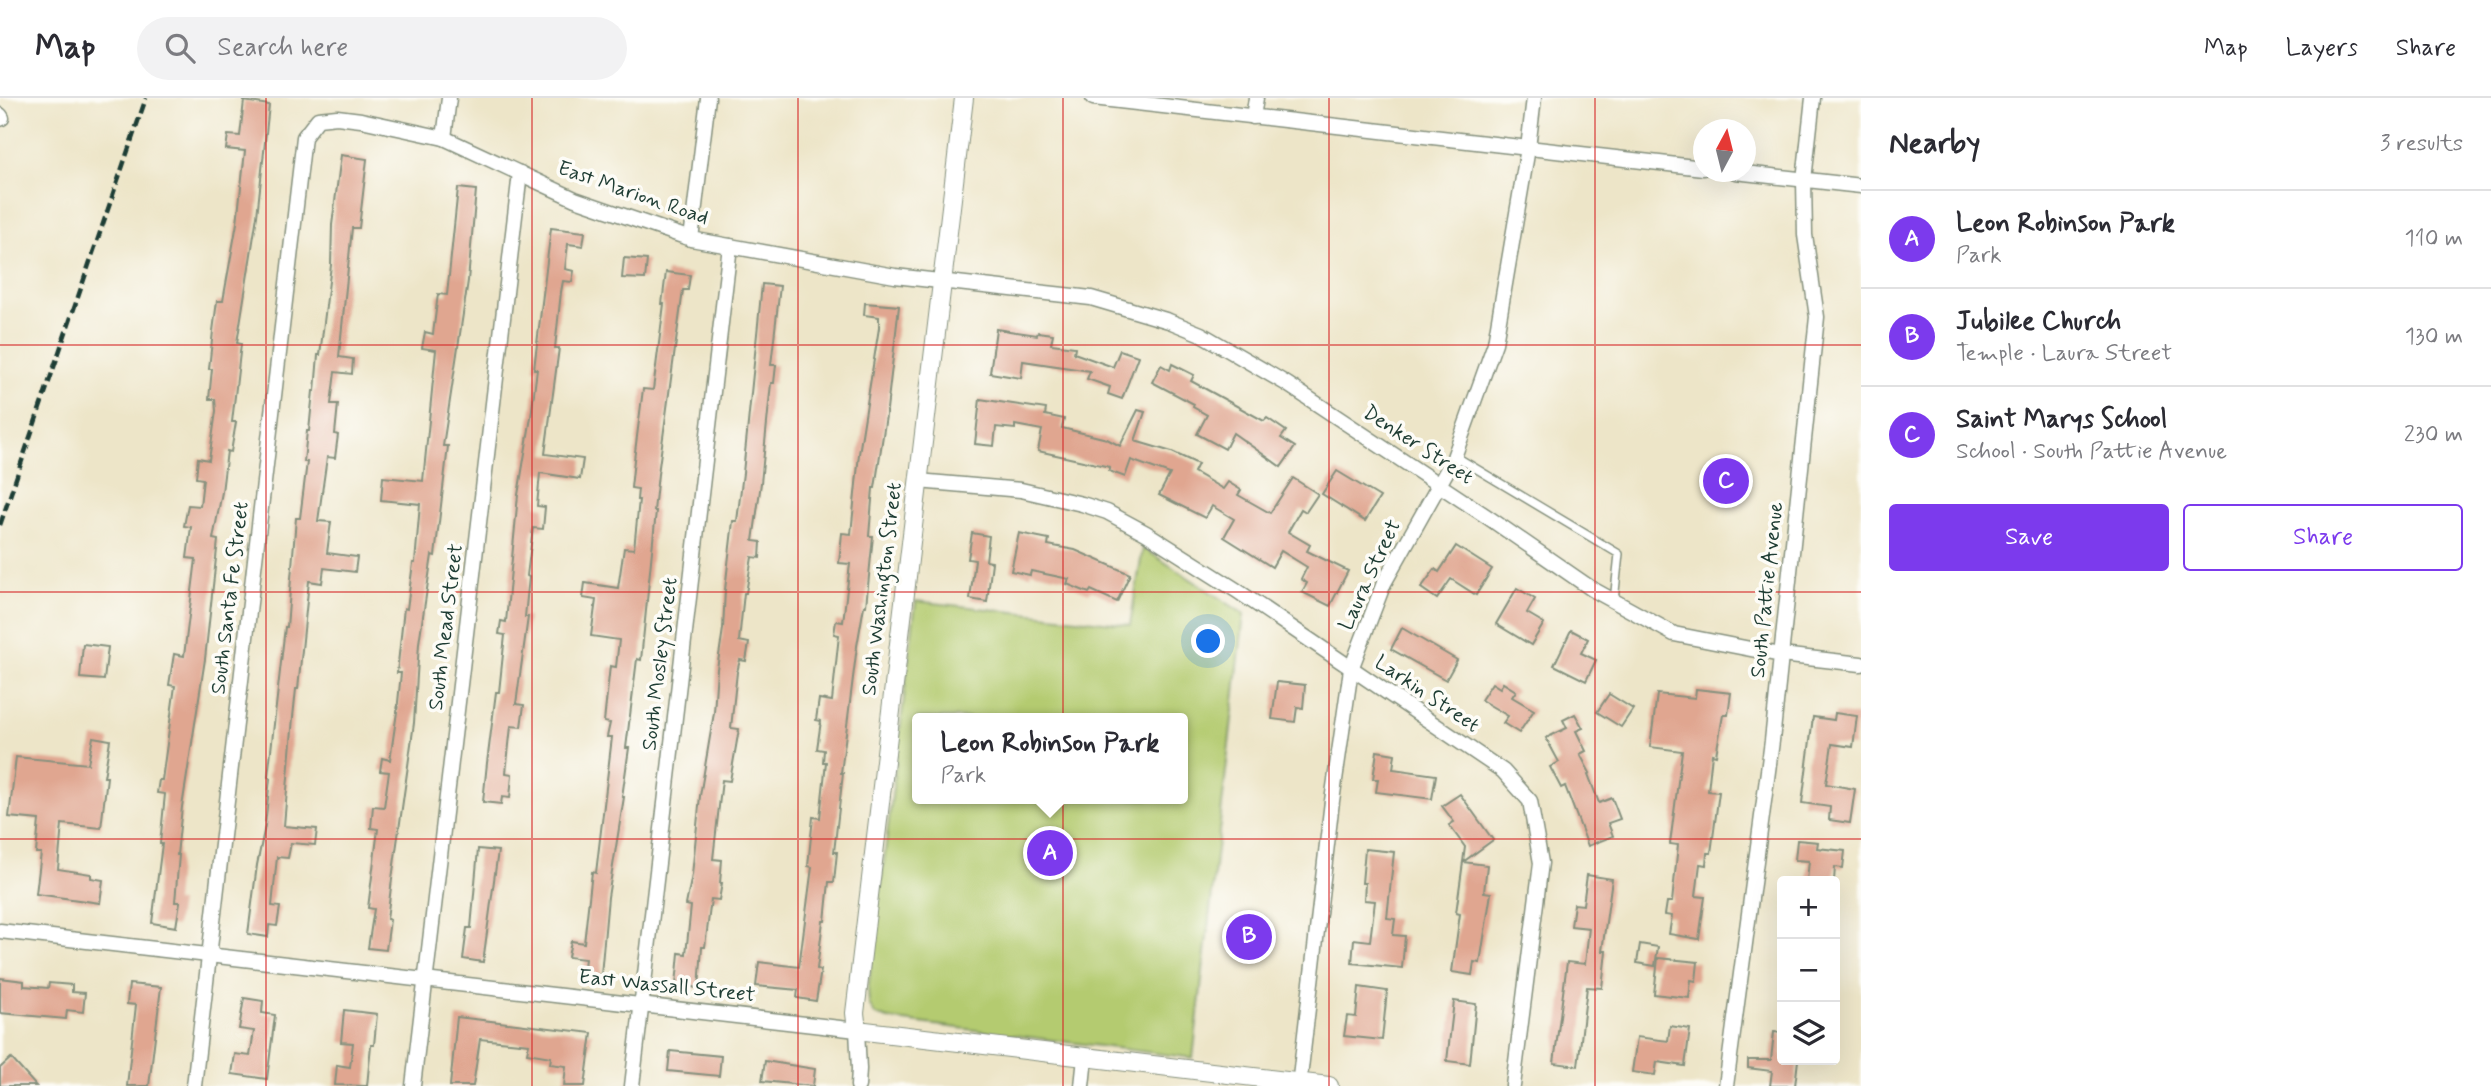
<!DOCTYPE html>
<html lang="en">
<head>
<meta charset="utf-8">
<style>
  :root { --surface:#fff; --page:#f2f2f3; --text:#2b2b33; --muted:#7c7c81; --line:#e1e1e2; --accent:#7c3aed }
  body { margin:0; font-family:Mynerve,sans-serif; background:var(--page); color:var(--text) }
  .controls { position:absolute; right:21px; bottom:21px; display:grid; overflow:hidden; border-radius:7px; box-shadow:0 7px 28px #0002 }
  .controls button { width:63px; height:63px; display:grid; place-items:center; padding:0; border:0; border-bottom:2px solid var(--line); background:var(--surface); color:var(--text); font:35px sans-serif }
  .compass { position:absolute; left:1693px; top:21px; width:63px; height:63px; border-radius:50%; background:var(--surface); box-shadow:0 7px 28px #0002; rotate:7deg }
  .you { position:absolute; left:1209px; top:544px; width:24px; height:24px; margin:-18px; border:5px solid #fff; border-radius:50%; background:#1a73e8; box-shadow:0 0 0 10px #1a73e833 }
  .badge { display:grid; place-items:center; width:46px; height:46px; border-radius:50%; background:var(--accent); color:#fff; font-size:23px; font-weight:700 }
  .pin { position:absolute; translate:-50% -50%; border:4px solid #fff; box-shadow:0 2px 7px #0006 }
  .popup { position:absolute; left:912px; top:615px; width:276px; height:91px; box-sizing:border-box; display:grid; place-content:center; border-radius:7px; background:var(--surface); filter:drop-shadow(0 2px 5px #0005); font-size:23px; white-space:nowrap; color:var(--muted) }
  .popup b { font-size:26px; color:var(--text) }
  .popup::after { content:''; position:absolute; left:50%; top:100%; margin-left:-14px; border:14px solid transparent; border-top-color:var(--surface) }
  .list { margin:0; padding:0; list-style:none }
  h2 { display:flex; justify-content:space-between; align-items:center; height:91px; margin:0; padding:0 28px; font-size:30px }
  h2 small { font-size:23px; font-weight:400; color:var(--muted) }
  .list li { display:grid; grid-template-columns:46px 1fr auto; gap:21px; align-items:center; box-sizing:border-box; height:98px; padding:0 28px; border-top:2px solid var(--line) }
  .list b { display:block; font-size:26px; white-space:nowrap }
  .list p { margin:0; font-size:23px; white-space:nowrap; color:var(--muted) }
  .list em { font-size:23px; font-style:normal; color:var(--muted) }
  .actions { display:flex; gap:14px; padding:21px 28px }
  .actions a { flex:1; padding:16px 0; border:2px solid var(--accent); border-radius:7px; text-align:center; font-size:24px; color:var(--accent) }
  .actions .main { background:var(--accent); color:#fff }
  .icon { flex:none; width:38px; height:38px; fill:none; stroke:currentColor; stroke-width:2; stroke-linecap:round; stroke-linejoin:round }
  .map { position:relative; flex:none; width:1861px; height:988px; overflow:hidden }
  header { display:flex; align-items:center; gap:42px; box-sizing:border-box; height:98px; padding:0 35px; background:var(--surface); border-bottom:2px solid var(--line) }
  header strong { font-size:33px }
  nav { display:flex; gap:38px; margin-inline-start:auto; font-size:24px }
  .search { width:490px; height:63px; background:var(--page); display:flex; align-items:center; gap:18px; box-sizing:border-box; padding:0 24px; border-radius:38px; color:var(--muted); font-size:26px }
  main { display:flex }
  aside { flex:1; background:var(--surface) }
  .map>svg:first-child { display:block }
</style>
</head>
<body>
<header>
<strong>Map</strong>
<div class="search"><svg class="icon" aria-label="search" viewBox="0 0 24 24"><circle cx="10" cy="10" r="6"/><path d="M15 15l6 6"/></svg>Search here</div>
<nav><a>Map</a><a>Layers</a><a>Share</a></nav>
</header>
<main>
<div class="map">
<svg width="1861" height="988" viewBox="0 0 1861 988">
  <rect width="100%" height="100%" fill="#fdfcf7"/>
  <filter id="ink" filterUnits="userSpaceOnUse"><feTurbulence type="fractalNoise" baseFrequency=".0143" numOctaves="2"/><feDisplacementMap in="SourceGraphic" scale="14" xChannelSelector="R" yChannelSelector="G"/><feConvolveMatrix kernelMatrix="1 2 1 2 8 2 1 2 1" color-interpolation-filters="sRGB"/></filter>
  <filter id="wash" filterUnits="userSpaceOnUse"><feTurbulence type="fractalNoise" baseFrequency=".00686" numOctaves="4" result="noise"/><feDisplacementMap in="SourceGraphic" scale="28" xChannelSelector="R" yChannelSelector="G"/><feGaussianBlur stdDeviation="1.57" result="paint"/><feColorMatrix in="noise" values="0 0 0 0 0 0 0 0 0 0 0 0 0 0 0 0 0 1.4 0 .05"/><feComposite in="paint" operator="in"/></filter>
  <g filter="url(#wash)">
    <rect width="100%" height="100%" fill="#ede5c8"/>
    <path fill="#b4cb70" stroke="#6a8452" stroke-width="2" fill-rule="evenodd" d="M1143 450 1244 516 1193 960 888 921 875 917 869 906 868 892 916 503 1130 527ZM917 620H1183V701H917Z"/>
    <g id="blocks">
      <g fill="#e0a690">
        <path d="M244 3 269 7 257 118 237 245 241 246 232 324H236L231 354 227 353 222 394 213 441 218 442 205 561 182 709 177 757H179L175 804H180L176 829 152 825 162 746H160L165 696 157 695 159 682H162L175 588 169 587 174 556 184 558 196 461 187 460 191 429 184 428 188 407 200 408 203 381 196 380 198 360 209 362 216 313 215 301H209L212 271H209L213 233 217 203H223L237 125 245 53 226 51 228 37 240 38Z"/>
        <path d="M341 57 367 61 359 130H352L339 259 353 261 352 276 335 274 331 306H338L335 336 338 337 335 360 327 359 318 423 331 424 327 455 357 459 355 474 324 470 322 485 309 483 298 591H296L293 619 284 728 317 731 315 747 291 745 288 760 277 759 272 808 280 809 277 828 269 827 268 839 248 836 257 767 265 728 270 680 268 679 285 529H287L296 420H300L307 364H304L307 333H309L313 293H315L318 257H320L331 167 332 127Z"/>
        <path d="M458 90 476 92 468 183 443 348H448L435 458 432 457 419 545 414 625 392 781 387 821 390 822 386 852 368 850 374 811 368 810 378 731 371 730 373 708 384 709 389 674 380 673 382 660 390 662 397 614 401 575H397L404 510 407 511 413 465H415L420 406 381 402 383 379 423 383 436 252 422 250 425 234 433 236 438 196 447 197Z"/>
        <path d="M551 130 585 134 583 148 568 146 565 171 574 173 572 184 563 183 561 194 555 250H559L545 356 583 361 580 381 540 375 537 408 545 409 543 431 533 430 527 478 529 479 525 519H528L516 606 524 607 521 629 511 628 506 675 512 676 510 700 502 699 501 706 483 704 487 665 496 594H499L505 537 499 536 501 523 506 524 518 397 531 319 537 271H534Z"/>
        <path d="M624 160 647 162 645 181 622 180Z"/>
        <path d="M666 174 690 177 688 192H683L658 376 654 413H656L641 562 637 561 626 650H629L622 699H624L608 799 601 877 583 875 585 861 568 859 571 843 584 845 592 774 596 775 612 639H607L610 625 604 624 610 568 616 569 619 542 591 538 596 502 583 500 585 485 618 490 624 450 634 451 639 402H637L638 391 631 390 634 362 643 291 653 292 664 206H662Z"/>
        <path d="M762 186 780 188 771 267H776L774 285H771L761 385 753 443 761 444 760 460 752 459 746 495H744L739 543 749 545 746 563 740 562 737 574 731 630 739 631 730 683 722 682 713 761 722 762 720 785H722L719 802 711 801 705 849H702L699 890 676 887 679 855 686 856 691 808 686 807 692 777 700 698 714 615 717 571 723 531 725 492 733 423H737L743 375Z"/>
        <path d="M865 205 899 208 887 311 875 390H873L869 438H873L866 508H864L857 548 841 675H843L834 754H837L834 784H829L825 823H823L817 871 821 872 816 903 797 900 798 892 756 888 759 864 799 869 812 769 808 768 813 719 820 720 826 664H823L824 652 817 651 821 623 816 622 819 601 832 603 839 537 834 536 836 523 843 524 850 466 839 465 842 435 851 436 859 356 879 230V219L864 217Z"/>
        <path d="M996 231 1037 237 1038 234 1053 236 1051 246 1075 249 1074 255 1113 269 1120 252 1138 258 1122 301 1108 296 1110 289 1087 281 1090 273 1023 263 1021 280 990 275Z"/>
        <path d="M1172 266 1194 277 1191 283 1264 323 1267 320 1286 333 1281 340 1295 349 1281 369 1233 335 1225 351 1197 336 1207 317 1193 309 1194 306 1152 284 1161 267 1170 272Z"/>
        <path d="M980 301 1046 311 1045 317 1064 321 1062 330 1107 341 1120 348 1138 312 1145 314 1135 343 1172 354 1198 366 1194 374 1223 391 1228 384 1241 392 1238 397 1270 415 1293 380 1318 396 1306 414 1301 411 1288 434 1310 447 1307 453 1348 473 1330 508 1302 494 1307 485 1301 481 1307 469 1281 453 1272 469 1224 439 1234 421 1212 408 1205 420 1159 397 1170 376 1131 362 1125 379 1109 373 1110 369 1038 353 1042 332 1015 327V331L996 329 994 348 975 346Z"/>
        <path d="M1337 373 1380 399 1365 423 1322 396Z"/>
        <path d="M972 435 989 438 986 463 992 464 987 504 970 501 975 462 968 461Z"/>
        <path d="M1019 435 1049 441 1048 447 1075 452 1130 476 1117 504 1091 492 1089 495 1067 486 1069 481 1031 473 1030 477 1011 473Z"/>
        <path d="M1456 448 1492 471 1476 497 1451 481 1437 501 1421 490 1435 471 1439 474Z"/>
        <path d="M1517 490 1535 501 1527 515 1544 525 1531 547 1496 526Z"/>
        <path d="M1402 530 1457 562 1446 582 1391 551Z"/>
        <path d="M1571 532 1588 541 1581 555 1596 562 1586 583 1554 567Z"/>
        <path d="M83 546 108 549 104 582 80 580Z"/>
        <path d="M1277 584 1305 587 1303 610 1297 609 1295 624 1272 621Z"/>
        <path d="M1492 585 1500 590 1503 585 1516 593 1512 599 1534 612 1519 635 1503 625 1508 618 1481 602Z"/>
        <path d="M1696 591 1731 595 1728 617H1723L1716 657 1712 656 1708 693 1719 694 1711 755H1707L1706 767 1700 766 1696 798 1705 799 1699 841 1669 836 1672 818 1665 817 1667 804H1672L1678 747 1670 746 1682 653 1650 649 1657 596 1695 600Z"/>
        <path d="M1609 596 1633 611 1621 629 1597 614Z"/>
        <path d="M1835 615 1857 618 1853 649 1832 646 1826 686 1855 691 1850 725 1829 722 1830 709 1802 705 1813 619 1834 622Z"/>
        <path d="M1575 616 1583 630 1576 633 1586 653 1580 656 1590 675 1588 676 1599 705 1612 700 1620 721 1608 725 1613 738 1588 748 1565 688 1561 690 1550 669 1559 664 1546 640 1567 630 1563 622Z"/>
        <path d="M93 639 110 642 104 679H107L101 730 62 726 58 771 91 776V780L103 782 100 805 36 796 41 755H36L39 722 9 719 16 659 88 666Z"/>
        <path d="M1377 653 1395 656 1393 671 1436 677 1432 701 1376 694 1378 681H1373Z"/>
        <path d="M1460 696 1493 742 1463 764 1465 749 1449 727 1454 724 1442 708Z"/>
        <path d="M1797 742 1818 744 1817 750 1845 753 1843 770 1835 769 1834 783H1807L1809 763 1795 762Z"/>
        <path d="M478 751 498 753 483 864 463 861 467 830H471Z"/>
        <path d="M1365 751 1394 754 1387 820 1395 821 1393 837 1405 838 1402 870 1352 865 1354 841 1370 843 1375 803 1364 802 1365 785H1362Z"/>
        <path d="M1463 764 1487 767 1484 794 1491 795 1480 865 1474 864 1472 877 1452 874 1460 816 1456 815Z"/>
        <path d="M1587 777 1612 781 1602 853H1606L1602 890 1587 889 1578 968 1554 965 1567 864 1585 866 1589 830 1571 828 1574 806 1583 807Z"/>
        <path d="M1640 846 1658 849 1655 868 1637 865Z"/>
        <path d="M1658 860 1698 864 1696 883 1691 882 1689 900 1654 896Z"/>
        <path d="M0 880 24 883V888L48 890 49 885 72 887V894L85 895 83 914 67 912 66 921 0 915Z"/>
        <path d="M129 886 161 889 149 988H127L136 907 127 906Z"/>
        <path d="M1359 889 1387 893 1382 942 1344 938 1347 918 1356 919Z"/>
        <path d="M244 900 263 903 262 915 275 917 267 981 232 976 235 956 250 958 254 933 239 931Z"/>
        <path d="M1454 903 1476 906 1470 966 1447 963Z"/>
        <path d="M344 912 377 916 374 947H371L367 988 335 987 337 967 350 969 353 945 341 944Z"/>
        <path d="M457 919 592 935 585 988H564L566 968 550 966 551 959 527 955 529 946 480 941 473 988H450Z"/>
        <path d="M1670 928 1690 931 1685 968 1657 964 1655 977 1632 974 1637 939 1668 943Z"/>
        <path d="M1774 934 1782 935V962H1798L1795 988H1770L1772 973 1748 970V962H1771Z"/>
        <path d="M670 953 721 958 719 978 668 973Z"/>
        <path d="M11 960 36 988H0V970Z"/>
        <path d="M765 963 815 971 813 988 762 983Z"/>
      </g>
    </g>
  </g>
  <g filter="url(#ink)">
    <use href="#blocks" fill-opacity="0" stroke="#86917e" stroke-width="2"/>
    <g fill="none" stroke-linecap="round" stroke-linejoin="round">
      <g stroke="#86917e" stroke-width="10">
        <path id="service" d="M1455 358 1619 456 1614 503"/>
      </g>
      <g stroke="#86917e" stroke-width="17">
        <g id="minor">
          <path d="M1093 0 1703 70"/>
          <path d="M0 17 2 20 0 21"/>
          <path d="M1253 19 1256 0"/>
          <path d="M444 40 449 0"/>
          <path d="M1735 74 1861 88"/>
          <path d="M691 141 708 0"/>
          <path d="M918 383 1021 392 1082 406 1107 414 1146 435 1236 492 1503 673 1530 703 1541 765 1513 988"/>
          <path d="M0 833 857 932 859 971 858 988"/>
          <path d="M194 988 304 39 318 21 337 19 361 22 444 40 575 101 691 141 895 178 1091 200 1169 223 1201 236 1287 286 1489 420 1592 491 1674 536 1781 557 1861 566"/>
          <path d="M413 988 520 75"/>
          <path d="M632 988 730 148"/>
          <path d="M1082 988 1085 960"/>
          <path d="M1299 988 1332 703 1351 571 1384 485 1453 362 1495 245 1528 50 1534 0"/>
          <path d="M1726 988 1772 643 1817 219 1805 137 1804 82 1813 0"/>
        </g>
      </g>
      <g stroke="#86917e" stroke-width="20">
        <path id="tertiary" d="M964 0 855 915 857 932 1329 988"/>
      </g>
      <use href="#service" stroke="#fff" stroke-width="7"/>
      <use href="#minor" stroke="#fff" stroke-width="14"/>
      <use href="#tertiary" stroke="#fff" stroke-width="18"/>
      <path stroke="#1f3d34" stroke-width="4.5" stroke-dasharray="10 5" stroke-linecap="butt" d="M0 427 146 0"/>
    </g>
  </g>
  <path fill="none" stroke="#d62828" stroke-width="2" stroke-opacity="0.55" d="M266 0V988M532 0V988M798 0V988M1063 0V988M1329 0V988M1595 0V988M0 247H1861M0 494H1861M0 741H1861"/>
  <g text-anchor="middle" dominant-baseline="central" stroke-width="7" stroke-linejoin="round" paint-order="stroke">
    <g font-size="21" fill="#1f3d34" stroke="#fdfcf7">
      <text transform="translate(633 95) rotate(19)">East Marion Road</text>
      <text transform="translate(1418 347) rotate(33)">Denker Street</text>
      <text transform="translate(1370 477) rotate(-65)">Laura Street</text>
      <text transform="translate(882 491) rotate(-83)">South Washington Street</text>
      <text transform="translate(1767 492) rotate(-84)">South Pattie Avenue</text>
      <text transform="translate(230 500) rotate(-83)">South Santa Fe Street</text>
      <text transform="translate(446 529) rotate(-83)">South Mead Street</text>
      <text transform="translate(660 566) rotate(-83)">South Mosley Street</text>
      <text transform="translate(1427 596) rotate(34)">Larkin Street</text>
      <text transform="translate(667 888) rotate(6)">East Wassall Street</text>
    </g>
  </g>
</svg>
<div class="controls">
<button>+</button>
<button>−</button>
<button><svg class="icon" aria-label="layers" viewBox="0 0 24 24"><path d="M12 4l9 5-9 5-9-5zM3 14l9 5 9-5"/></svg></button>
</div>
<svg class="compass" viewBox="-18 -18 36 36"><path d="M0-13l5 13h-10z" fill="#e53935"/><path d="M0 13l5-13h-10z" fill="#7c7c81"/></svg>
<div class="you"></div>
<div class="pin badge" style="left:1050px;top:755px">A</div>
<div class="popup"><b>Leon Robinson Park</b>Park</div>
<div class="pin badge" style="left:1249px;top:839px">B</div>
<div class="pin badge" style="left:1726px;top:383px">C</div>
</div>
<aside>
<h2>Nearby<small>3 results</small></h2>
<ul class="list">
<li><span class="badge">A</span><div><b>Leon Robinson Park</b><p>Park</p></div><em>110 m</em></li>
<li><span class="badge">B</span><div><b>Jubilee Church</b><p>Temple · Laura Street</p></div><em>130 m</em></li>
<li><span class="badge">C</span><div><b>Saint Marys School</b><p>School · South Pattie Avenue</p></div><em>230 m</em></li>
</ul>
<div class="actions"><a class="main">Save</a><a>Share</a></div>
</aside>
</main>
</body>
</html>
